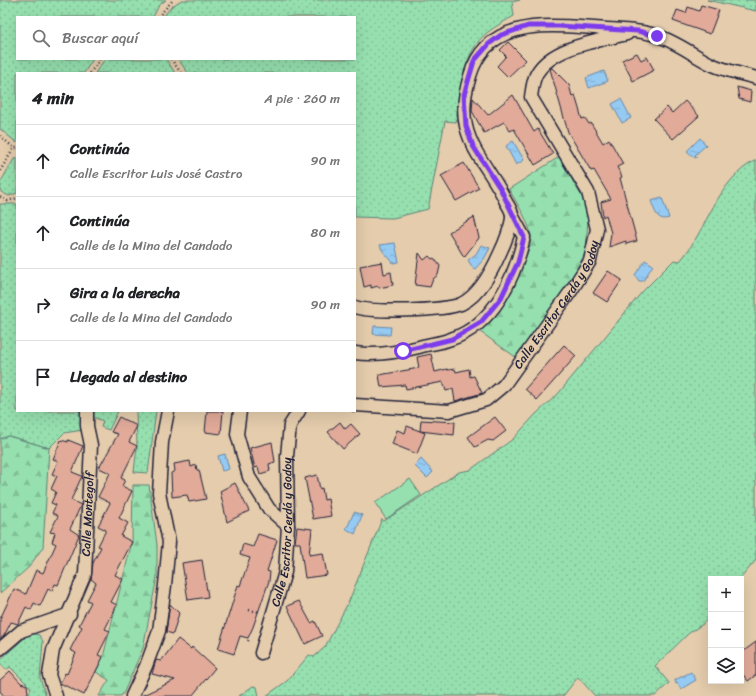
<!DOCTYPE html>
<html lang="es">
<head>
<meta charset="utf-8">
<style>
  :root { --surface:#fff; --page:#f2f2f2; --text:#202124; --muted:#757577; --line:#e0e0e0 }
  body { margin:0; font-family:Sriracha,sans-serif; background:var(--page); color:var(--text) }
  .controls { position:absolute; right:12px; bottom:12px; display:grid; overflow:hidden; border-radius:0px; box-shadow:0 4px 16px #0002 }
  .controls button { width:36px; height:36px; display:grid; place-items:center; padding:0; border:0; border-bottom:1px solid var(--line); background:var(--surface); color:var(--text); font:20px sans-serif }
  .stop { position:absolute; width:12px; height:12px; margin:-9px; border:3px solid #7c3aed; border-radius:50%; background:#fff }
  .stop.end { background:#7c3aed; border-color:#fff; box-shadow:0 1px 4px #0008 }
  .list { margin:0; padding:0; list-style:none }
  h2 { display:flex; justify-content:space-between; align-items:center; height:52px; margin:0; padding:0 16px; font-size:17px }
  h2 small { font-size:13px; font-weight:400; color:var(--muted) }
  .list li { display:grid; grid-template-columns:26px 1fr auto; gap:12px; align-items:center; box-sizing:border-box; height:72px; padding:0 16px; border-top:1px solid var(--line) }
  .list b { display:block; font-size:15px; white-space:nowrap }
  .list p { margin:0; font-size:13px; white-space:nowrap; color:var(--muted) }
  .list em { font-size:13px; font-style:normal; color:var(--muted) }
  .icon { flex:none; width:22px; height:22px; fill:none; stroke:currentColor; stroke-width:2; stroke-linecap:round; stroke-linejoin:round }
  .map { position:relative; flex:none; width:756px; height:696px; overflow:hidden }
  .search { position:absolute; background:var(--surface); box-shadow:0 4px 16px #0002; left:16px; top:16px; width:340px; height:44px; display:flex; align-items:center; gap:10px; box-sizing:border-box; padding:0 14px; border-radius:0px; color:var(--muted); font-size:15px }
  .panel { position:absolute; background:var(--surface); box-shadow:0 4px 16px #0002; left:16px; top:72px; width:340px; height:340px; border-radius:0px }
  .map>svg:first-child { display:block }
</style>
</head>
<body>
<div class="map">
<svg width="756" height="696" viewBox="0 0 756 696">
  <defs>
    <pattern id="grass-dots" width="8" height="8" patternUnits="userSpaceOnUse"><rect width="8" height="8" fill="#96e0af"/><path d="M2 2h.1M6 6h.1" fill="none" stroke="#81c097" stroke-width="1.8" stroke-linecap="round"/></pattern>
    <pattern id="forest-firs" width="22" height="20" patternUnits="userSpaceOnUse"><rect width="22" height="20" fill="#96e0af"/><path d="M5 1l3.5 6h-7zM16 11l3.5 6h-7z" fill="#81c097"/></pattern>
    <pattern id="water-ripples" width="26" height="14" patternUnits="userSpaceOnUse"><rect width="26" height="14" fill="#95caf3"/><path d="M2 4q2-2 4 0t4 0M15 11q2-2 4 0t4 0" fill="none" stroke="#80add1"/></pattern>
  </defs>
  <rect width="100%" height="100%" fill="#e4ccac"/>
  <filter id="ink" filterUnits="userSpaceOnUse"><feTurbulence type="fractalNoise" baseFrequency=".025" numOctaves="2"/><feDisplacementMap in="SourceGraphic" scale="8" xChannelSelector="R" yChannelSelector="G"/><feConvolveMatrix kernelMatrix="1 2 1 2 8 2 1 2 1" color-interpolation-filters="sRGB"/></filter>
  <g filter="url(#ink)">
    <g fill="url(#grass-dots)" stroke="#5c8175">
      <path d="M0 0H166L159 5 153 17H17V59H93L84 73H17V143L0 129Z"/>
      <path d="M182 0H520L512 2 514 16C505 21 496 26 488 32 462 52 460 92 456 122L445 121 428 209 393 218 355 217V73H188L178 59H355V17H163L172 6Z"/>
      <path d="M707 0H756V11Z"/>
      <path d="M105 59H166L175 73H95Z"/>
      <path d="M17 158V193L9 196 1 192 0 183 14 159Z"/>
      <path d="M756 160V560L740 579H711V615L703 624 689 633 655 666 669 683 655 696H595L578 677 563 696H266L287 681 309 655 314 657 325 647 349 601 382 519 384 521 459 472 470 470 513 439 536 414 558 394 642 292 674 260 680 261C708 229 716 181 756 160Z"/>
      <path d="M0 204H17V411H81L83 430 64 433 49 448 9 436 0 439Z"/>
      <path d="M94 411H118L109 430 101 427 103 421 93 417Z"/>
      <path d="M136 411H156L148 473 134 472 137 446Z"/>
      <path d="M34 634 39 635 43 641 40 678 46 696H28L31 688 10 667 6 670 0 663V660L27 636Z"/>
      <path d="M253 686 257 687 259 696H239Z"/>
    </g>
    <g fill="url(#forest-firs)" stroke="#5c8175">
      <path d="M559 157 586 204 588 218 586 251 575 273 517 358 479 331C501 314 510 292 521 268 525 259 530 248 531 239 532 225 515 201 509 189Z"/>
      <path d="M8 436 49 448 43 547 29 567 0 593V439Z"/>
      <path d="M133 485H149L157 545V577L143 648 124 692 121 696H99L109 680 96 672 103 657 132 542Z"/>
    </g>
    <path fill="#96e0af" stroke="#5c8175" d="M410 479 421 495 386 519 375 503Z"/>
    <g fill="url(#water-ripples)" stroke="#6787a9">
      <path d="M604 71 608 81 589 88 586 78Z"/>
      <path d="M621 99 631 118 622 123 612 104Z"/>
      <path d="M700 138 706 145 695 155 697 157 695 158 687 151Z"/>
      <path d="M513 141 524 160 516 165 506 146Z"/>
      <path d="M662 198 669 218C657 222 655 211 651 201Z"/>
      <path d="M395 243 399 262 393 263C389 256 382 253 380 245Z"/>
      <path d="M481 245 490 248 484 259 474 270 468 260 476 254Z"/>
      <path d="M645 260 653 265 643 281H639L635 275Z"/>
      <path d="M374 326 391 327 390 335 373 334Z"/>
      <path d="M225 454 229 469 222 471 218 456Z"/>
      <path d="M421 459 433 472 427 478 415 466Z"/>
      <path d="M354 512 362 515 355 534 345 528 348 526Z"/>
      <path d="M691 672 696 680 681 689 677 683 676 684 675 680Z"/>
    </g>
    <g fill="#e1aa99" stroke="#22223b">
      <path d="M701 5 719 10 710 34 673 21 677 10 686 13 688 7 699 11Z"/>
      <path d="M508 42 526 60 508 77 497 66 506 56 500 50Z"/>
      <path d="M637 53 641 60 647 57 654 70 633 81 622 60Z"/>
      <path d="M552 68 569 85 572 96 575 95 582 119 585 118 589 124 591 123 603 143 609 139 623 164 617 167 622 177 620 178 637 241 626 244V241L609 247 611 233 606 215 603 217 601 202 611 199 594 170 591 171 568 132 550 69Z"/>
      <path d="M737 87 751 91 750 102 739 99Z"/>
      <path d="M513 95 534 132 538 129 553 154 535 165 514 129 510 131 504 122 484 133 472 111 473 98 488 115Z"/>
      <path d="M685 101 699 116 673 139 654 119 667 107 672 113Z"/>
      <path d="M464 163 479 188 456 201 441 176Z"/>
      <path d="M474 217 479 238 464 257 449 232Z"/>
      <path d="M419 253 424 260 429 256 432 259 434 258 440 266 438 275 433 279 430 287 415 285Z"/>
      <path d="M382 262 384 274 391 272 393 285 379 288 378 286 371 288V285L364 287 360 266Z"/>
      <path d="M608 271 622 280 607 302 593 293Z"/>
      <path d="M564 345 576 356 537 400 525 389Z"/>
      <path d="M431 354 435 372 447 369 448 370 455 369 456 372 469 369 470 377 474 376 482 393 455 401 453 389 446 391 443 382 406 389 405 385 381 387 379 375 419 368 417 357Z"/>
      <path d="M207 411H223L221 434 205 432Z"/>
      <path d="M119 417 137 426 129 442 137 446 121 478 125 480 122 486 132 491 119 518 128 523 121 536 132 542 115 575 123 579 111 602 117 605 105 629 110 631 98 655 103 657 84 695 60 683 65 673 67 674 76 653 70 650 82 627 79 625 91 602 87 600 96 583 91 579 93 563 101 547 98 546 106 530 98 526 110 503 98 497 110 473 99 468 118 434 111 432Z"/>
      <path d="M495 417 506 431 493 441 488 440 475 447 468 437Z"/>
      <path d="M421 420 455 422 454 435 420 431Z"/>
      <path d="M340 422 345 429 351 424 360 434 343 449 328 432Z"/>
      <path d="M407 426 425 433 417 454 392 444 397 430 405 433Z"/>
      <path d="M61 440 68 442V440L83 446 72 472 82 476 71 500 81 505 70 529 79 535 58 585 55 584 52 591 48 589 40 606 34 603 31 610 26 607 18 624 11 622 4 636 0 639V619L14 589 26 594 36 570 43 573 56 544 52 542 55 533 50 532 58 516 52 513 56 505 51 503 56 492 51 489 57 476 52 474 58 461 53 459Z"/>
      <path d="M272 442 275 462 269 464 270 471 260 474 258 467 255 468 250 448Z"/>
      <path d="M190 461 191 467 196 465 197 470H199L206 499 189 502 187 495 172 497 171 473 175 471 174 464Z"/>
      <path d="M317 475 320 489 322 488 324 500 328 499 331 516 313 519 305 478Z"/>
      <path d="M235 483 249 511 227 522 220 491Z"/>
      <path d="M297 527 312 529 309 555 323 553 327 575 305 578 300 543H295Z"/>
      <path d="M258 534 277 540 267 571 270 572 269 581 253 627 248 638 240 636 234 654 218 649 238 585 240 586 250 558 240 555 243 544 253 547Z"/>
      <path d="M202 560 208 597 188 600 182 563Z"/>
      <path d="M299 601 311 623 315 621 322 636 305 644 287 606Z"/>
      <path d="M170 604 179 613 173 634 166 632Z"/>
      <path d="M178 639 191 649 192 647 215 668 192 696H141L175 680 152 674 156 660 161 661Z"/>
      <path d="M756 642V675L748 681 741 672V653Z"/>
      <path d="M10 671 21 683 27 685 28 693 24 696H4L0 691V680Z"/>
    </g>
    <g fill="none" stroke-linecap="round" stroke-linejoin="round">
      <g stroke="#22223b" stroke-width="15">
        <g id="minor">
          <path d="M355 307C373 313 443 311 461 304 480 295 492 271 500 253 504 245 513 223 512 214 511 210 508 205 506 202 495 176 472 154 466 126 462 109 465 92 470 76 487 18 546 25 594 28 614 30 636 29 655 35 676 41 694 56 713 65 727 71 742 74 756 78"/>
          <path d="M355 353C375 356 399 352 419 347 429 344 441 343 451 339 494 325 515 277 524 237L512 215"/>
          <path id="s1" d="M355 405 449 411 486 400 504 385 571 291 590 261 597 229 588 192 531 97C532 90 533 79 537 73 553 46 599 41 627 34"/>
          <path d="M240 411 237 434 249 477 269 509 288 526"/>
          <path d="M0 649 21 631 70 614"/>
          <path id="s2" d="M261 653 285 572 288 526 287 456 290 425 299 411"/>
          <path id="s3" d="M56 696 49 675 53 650 85 574 91 445 87 426V411"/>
          <path d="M132 696 146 666 159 631 165 585 169 542 159 493 162 442 168 411"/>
        </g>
      </g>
      <g stroke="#22223b" stroke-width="2.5" stroke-dasharray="1 3" stroke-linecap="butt">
        <path d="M158 17 173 0"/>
        <path d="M171 59 181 73"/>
        <path d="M90 73 100 59"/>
        <path d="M0 136 14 148H17"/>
        <path d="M0 171 14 148"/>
        <path d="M0 197 8 201 17 198"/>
        <path d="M249 610 259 612"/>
        <path d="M248 641 249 639"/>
      </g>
      <use href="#minor" stroke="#e4ccac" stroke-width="12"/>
    </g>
  </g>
  <g fill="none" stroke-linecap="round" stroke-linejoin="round" filter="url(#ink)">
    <path stroke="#7c3aed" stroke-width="5" d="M403 351 452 339 481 322 501 298 518 262 524 237 501 190 473 146 466 126 464 95 474 61 489 44 501 35 528 26H559L638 31 657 36"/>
  </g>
  <g text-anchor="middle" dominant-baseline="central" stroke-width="3" stroke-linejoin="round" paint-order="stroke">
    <g font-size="12" fill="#22223b" stroke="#e4ccac">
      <text stroke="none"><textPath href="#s1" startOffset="253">Calle Escritor Cerdá y Godoy</textPath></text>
      <text stroke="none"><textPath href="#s3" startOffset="190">Calle Montegolf</textPath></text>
      <text stroke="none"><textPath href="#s2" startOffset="124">Calle Escritor Cerdá y Godoy</textPath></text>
    </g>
  </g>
</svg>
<div class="controls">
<button>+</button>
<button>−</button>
<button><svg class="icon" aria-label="layers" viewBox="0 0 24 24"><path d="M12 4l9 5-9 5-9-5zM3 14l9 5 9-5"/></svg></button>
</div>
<div class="stop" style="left:403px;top:351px"></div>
<div class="stop end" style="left:657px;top:36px"></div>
<div class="search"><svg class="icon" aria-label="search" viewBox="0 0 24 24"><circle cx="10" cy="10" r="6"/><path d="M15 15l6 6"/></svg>Buscar aquí</div>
<section class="panel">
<h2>4 min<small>A pie · 260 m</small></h2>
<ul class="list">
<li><svg class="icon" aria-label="ahead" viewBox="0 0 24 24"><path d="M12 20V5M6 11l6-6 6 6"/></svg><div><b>Continúa</b><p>Calle Escritor Luis José Castro</p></div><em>90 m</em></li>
<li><svg class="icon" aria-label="ahead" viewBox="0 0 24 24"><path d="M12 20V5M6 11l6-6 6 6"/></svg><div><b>Continúa</b><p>Calle de la Mina del Candado</p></div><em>80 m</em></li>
<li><svg class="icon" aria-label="right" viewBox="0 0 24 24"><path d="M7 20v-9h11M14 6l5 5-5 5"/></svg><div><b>Gira a la derecha</b><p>Calle de la Mina del Candado</p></div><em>90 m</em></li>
<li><svg class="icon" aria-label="arrive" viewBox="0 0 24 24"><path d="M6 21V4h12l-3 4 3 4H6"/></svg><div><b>Llegada al destino</b></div></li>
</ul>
</section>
</div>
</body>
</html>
